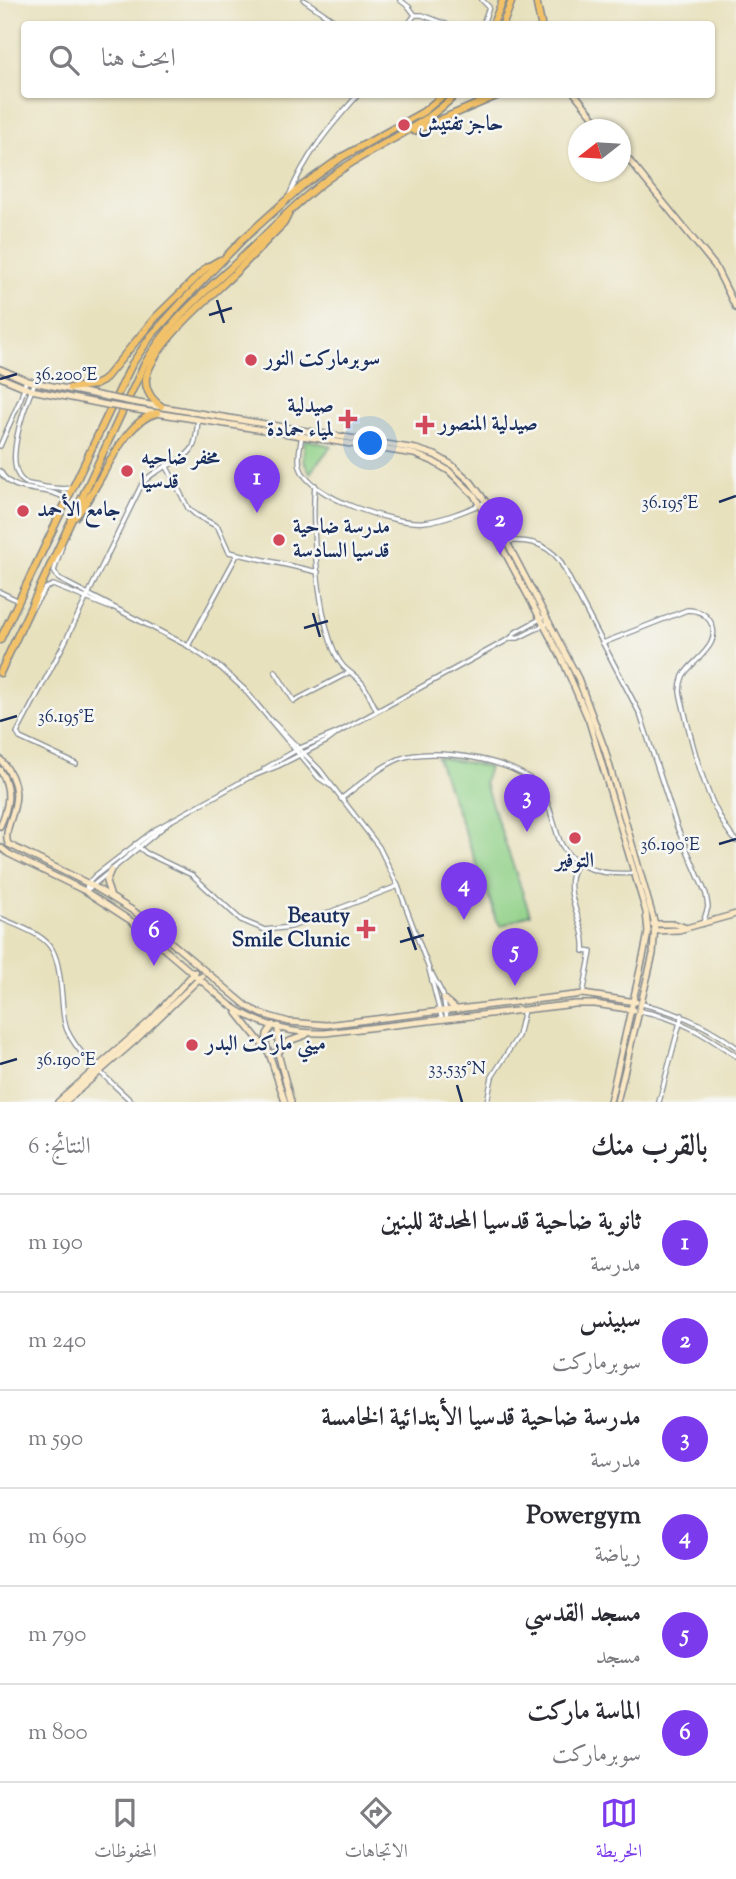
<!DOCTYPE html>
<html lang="ar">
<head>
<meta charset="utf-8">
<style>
  :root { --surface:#fff; --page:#f7f7f7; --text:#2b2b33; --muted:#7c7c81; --line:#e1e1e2; --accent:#7c3aed }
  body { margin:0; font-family:"Sorts Mill Goudy",Amiri,serif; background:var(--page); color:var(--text); direction:rtl }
  .compass { position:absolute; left:568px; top:119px; width:63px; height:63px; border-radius:50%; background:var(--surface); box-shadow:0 2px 5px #0004; rotate:253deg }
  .you { position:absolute; left:371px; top:444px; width:24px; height:24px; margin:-18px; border:5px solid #fff; border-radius:50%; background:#1a73e8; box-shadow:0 0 0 10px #1a73e833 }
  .badge { display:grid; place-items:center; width:46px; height:46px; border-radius:50%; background:var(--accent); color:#fff; font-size:23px; font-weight:700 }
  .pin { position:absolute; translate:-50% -58px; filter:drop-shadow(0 2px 4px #0008) }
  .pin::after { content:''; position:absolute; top:37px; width:24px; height:21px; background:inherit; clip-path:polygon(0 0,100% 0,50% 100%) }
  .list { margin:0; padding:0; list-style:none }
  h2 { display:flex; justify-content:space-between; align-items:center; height:91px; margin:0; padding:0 28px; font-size:30px }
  h2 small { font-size:23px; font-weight:400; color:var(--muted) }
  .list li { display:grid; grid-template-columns:46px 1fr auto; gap:21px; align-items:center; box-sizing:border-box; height:98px; padding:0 28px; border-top:2px solid var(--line) }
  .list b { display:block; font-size:26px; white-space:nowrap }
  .list p { margin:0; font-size:23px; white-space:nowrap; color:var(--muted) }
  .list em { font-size:23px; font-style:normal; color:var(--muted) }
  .icon { flex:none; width:38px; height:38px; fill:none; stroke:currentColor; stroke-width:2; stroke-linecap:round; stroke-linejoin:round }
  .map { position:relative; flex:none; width:736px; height:1102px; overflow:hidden; direction:ltr }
  .search { position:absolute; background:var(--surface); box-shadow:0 2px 5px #0004; left:21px; right:21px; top:21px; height:77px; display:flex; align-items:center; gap:18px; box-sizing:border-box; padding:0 24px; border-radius:7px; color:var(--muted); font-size:26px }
  .sheet { height:679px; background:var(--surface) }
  nav { display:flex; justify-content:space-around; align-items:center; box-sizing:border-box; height:98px; border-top:2px solid var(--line); background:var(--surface); font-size:19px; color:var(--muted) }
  nav a { display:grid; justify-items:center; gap:4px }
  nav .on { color:var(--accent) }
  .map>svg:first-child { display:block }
</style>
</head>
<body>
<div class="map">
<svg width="736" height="1102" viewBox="0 0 736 1102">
  <rect width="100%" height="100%" fill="#f6f6f2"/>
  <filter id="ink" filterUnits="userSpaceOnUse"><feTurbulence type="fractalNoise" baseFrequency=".0143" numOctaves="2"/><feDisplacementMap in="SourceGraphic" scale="14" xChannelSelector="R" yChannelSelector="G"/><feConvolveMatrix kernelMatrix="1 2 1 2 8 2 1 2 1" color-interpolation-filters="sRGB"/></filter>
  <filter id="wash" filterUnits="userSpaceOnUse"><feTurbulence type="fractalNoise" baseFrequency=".00686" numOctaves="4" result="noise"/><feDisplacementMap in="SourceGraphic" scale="28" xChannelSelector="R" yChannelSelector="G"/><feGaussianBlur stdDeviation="1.57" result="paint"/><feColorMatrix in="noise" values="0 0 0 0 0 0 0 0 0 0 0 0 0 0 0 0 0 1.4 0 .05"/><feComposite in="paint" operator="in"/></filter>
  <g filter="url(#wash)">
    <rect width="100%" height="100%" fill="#e8e1bd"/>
    <g fill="#91d188" stroke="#568073" stroke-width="2">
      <path d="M305 439 331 446 310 473 303 460Z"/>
      <path d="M437 757 489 767 484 782 530 914 501 926 495 918 493 908Z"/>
    </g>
  </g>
  <g filter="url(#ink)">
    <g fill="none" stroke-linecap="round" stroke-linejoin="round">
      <g stroke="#82888e" stroke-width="6">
        <g id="street">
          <path d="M304 0 339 24"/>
          <path d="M400 0 409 7 415 15"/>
          <path d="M482 0 489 7 483 24"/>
          <path d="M408 24 415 15H422L446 24"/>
          <path d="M289 196C305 156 330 126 359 94"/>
          <path d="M35 382C23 410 0 473 28 484 42 486 57 491 72 488"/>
          <path d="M302 434C301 444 297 457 300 467 309 498 395 525 424 522 444 520 467 510 486 502"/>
          <path d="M0 446 21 398 26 380"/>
          <path d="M166 465 188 508 196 515 218 527 229 552 318 572"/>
          <path d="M0 471C14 497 45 484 66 499"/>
          <path d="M315 485C311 526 318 618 336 655 344 672 352 671 362 683 368 691 372 702 377 711"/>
          <path d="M500 542C523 539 545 541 560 561L640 714 677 827 706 894 708 907 703 923"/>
          <path d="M62 546 54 571 59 579 188 646 221 668 244 689 319 778 331 786"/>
          <path d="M0 592 19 601"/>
          <path d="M33 607 46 588 53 585 111 608"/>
          <path d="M511 638H518L550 622"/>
          <path d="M603 643 687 610C696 610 705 613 710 621 724 645 693 659 683 676 681 681 680 686 680 692 690 737 706 807 736 841"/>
          <path d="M188 646 237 555"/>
          <path d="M275 671 294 701 348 673"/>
          <path d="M273 722 320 770 379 847 398 886 429 969 442 1020"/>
          <path d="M76 764 20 738 17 733 64 644 141 486C155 465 184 464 193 447 197 438 197 428 198 419"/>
          <path d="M264 769 300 748 339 732"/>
          <path d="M341 799C359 785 378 768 399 759 431 746 518 759 540 788 549 801 552 818 557 833 567 868 600 876 634 873"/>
          <path d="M135 844 146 853 192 875 241 920 265 930 291 927 398 886"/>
          <path d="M577 864C558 890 587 922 584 951L591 952 583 994"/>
          <path d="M85 891 88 883 95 876 156 829 248 778 278 766 327 741 339 732 511 638 516 632 542 618"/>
          <path d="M86 891 166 825"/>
          <path d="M0 918C52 940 57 940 62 998 63 1009 63 1020 67 1030 79 1057 112 1082 132 1102"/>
          <path d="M432 974 443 995 447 1019"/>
          <path d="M642 1004C677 1012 707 1025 736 1047"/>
          <path d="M640 1011C677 1017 706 1035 736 1056"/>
          <path d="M487 1102 492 1077 518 1036 524 1010"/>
          <path d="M659 1102 682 1015"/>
        </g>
      </g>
      <g stroke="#82888e" stroke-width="8">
        <g id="secondary">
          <path d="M575 94 604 130"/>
          <path d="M620 149 715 266 736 308"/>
          <path d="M0 369 28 381 107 397"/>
          <path d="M0 377 31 390 107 405"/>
          <path d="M132 402 416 449 435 455 452 465 471 482 486 502 578 678 605 750 655 924 653 954 617 1102"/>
          <path d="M131 409 414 454 432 461 449 471 474 495 563 661 589 721 646 912 648 932 645 948 610 1102"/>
          <path d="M0 759C35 799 0 822 8 844L93 886 135 912 248 1007 262 1014 289 1022 326 1025 583 994 636 1002"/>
          <path d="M0 770C12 789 9 806 0 826"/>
          <path d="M0 847 9 854 85 891 131 921 230 1005C259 1025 290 1034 325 1033L575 1004H595L634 1010"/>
          <path d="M110 894 106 882 111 870"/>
          <path d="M653 924H675L684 927"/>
          <path d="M654 931 679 930 736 914"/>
          <path d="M444 999 457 1010"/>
          <path d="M237 1013 269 1053H278L287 1042 306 1035"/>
          <path d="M273 1025 267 1034 266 1044 285 1102"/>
          <path d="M278 1026V1053L291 1102"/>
          <path d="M58 1102 151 1020 195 972"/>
          <path d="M65 1102 137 1039 202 976"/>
        </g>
      </g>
      <g stroke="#82888e" stroke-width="9">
        <g id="primary">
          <path d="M536 0 541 24"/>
          <path d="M493 24 503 0"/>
          <path d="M503 24 512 0"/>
          <path d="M414 131 501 94"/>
          <path d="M70 388 95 385 103 381 155 318 206 268 220 260"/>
          <path d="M161 406C150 399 143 386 147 374 158 339 213 295 239 269 254 254 269 238 284 223L289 213"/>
          <path d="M75 517C100 490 121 421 157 413"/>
          <path d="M0 640 132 364 151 336 182 302 242 240 302 186 342 157 423 112 445 94"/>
          <path d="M0 673 144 365C167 324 203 293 237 262 272 229 304 193 345 167 382 142 424 127 456 94"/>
        </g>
      </g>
      <use href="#street" stroke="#fff" stroke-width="3.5"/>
      <use href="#secondary" stroke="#fae7c3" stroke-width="5"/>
      <use href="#primary" stroke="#f2c26a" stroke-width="6"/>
      <g stroke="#82888e" stroke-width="8" stroke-linecap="butt">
        <g id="secondary-bridge">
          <path d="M107 397 132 402"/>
          <path d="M107 405 131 409"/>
        </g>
      </g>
      <use href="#secondary-bridge" stroke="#fae7c3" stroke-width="5"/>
    </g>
  </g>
  <path fill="none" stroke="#1b2f5e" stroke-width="2.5" d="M217 300 224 323M209 315 232 308M0 379 17 374M719 502 736 496M313 613 320 637M304 628 328 621M0 721 17 716M719 844 736 839M408 927 416 950M400 942 424 935M0 1064 17 1059M457 1085 462 1102"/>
  <g fill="#d1495b" stroke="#f6f6f2" stroke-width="2.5">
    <circle cx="404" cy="125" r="7"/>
    <circle cx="251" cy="360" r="7"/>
    <path d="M344.5 408.5h7v7h7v7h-7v7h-7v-7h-7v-7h7z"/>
    <path d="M421.5 414.5h7v7h7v7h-7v7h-7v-7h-7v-7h7z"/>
    <circle cx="127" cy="471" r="7"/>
    <circle cx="23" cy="511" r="7"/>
    <circle cx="279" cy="540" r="7"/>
    <circle cx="575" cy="838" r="7"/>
    <path d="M362.5 918.5h7v7h7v7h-7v7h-7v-7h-7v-7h7z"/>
    <circle cx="192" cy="1045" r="7"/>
  </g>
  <g text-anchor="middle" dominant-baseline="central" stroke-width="5" stroke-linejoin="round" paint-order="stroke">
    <g font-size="21" font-weight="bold" fill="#1b2f5e" stroke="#f6f6f2" text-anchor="start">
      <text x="418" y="125">حاجز تفتيش</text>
      <text x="265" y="360">سوبرماركت النور</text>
      <text x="334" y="407" text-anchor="end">صيدلية<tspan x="334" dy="24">لمياء حمادة</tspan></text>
      <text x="439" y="425">صيدلية المنصور</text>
      <text x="141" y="459">مخفر ضاحيه<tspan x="141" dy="24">قدسيا</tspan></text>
      <text x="37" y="511">جامع الأحمد</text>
      <text x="293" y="528">مدرسة ضاحية<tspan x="293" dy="24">قدسيا السادسة</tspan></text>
      <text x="575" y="862" text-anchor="middle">التوفير</text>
      <text x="350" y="917" text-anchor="end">Beauty<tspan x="350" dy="24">Smile Clunic</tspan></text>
      <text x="206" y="1045">ميني ماركت البدر</text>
    </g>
  </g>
  <g font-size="18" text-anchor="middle" fill="#1b2f5e" stroke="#f6f6f2" stroke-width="5" stroke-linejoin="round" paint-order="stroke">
    <text x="66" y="380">36.200°E</text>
    <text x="670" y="508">36.195°E</text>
    <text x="66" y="722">36.195°E</text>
    <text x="670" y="850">36.190°E</text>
    <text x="66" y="1065">36.190°E</text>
    <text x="457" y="1074">33.535°N</text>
  </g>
</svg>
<svg class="compass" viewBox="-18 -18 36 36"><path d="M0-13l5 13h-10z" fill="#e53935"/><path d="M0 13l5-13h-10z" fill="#7c7c81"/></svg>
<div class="you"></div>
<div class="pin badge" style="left:257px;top:513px">1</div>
<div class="pin badge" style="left:500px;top:555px">2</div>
<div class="pin badge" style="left:527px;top:832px">3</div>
<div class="pin badge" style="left:464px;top:920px">4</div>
<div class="pin badge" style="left:515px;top:986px">5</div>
<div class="pin badge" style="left:154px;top:966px">6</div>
<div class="search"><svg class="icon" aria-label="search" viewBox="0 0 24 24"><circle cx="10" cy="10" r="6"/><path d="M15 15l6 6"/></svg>ابحث هنا</div>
</div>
<section class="sheet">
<h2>بالقرب منك<small>النتائج: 6</small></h2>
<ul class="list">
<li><span class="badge">1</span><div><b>ثانوية ضاحية قدسيا المحدثة للبنين</b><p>مدرسة</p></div><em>190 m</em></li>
<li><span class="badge">2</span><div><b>سبينس</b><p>سوبرماركت</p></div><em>240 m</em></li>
<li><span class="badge">3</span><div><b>مدرسة ضاحية قدسيا الأبتدائية الخامسة</b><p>مدرسة</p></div><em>590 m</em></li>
<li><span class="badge">4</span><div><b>Powergym</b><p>رياضة</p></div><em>690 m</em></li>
<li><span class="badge">5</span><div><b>مسجد القدسي</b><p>مسجد</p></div><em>790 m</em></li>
<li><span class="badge">6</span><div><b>الماسة ماركت</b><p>سوبرماركت</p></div><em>800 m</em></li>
</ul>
</section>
<nav>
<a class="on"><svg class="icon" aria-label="map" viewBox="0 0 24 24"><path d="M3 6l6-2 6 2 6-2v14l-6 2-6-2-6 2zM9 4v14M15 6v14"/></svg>الخريطة</a>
<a><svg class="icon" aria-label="directions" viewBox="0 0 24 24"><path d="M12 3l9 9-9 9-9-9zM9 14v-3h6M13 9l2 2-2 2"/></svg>الاتجاهات</a>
<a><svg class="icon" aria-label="saved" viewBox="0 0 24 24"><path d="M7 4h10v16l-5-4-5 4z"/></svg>المحفوظات</a>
</nav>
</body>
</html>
